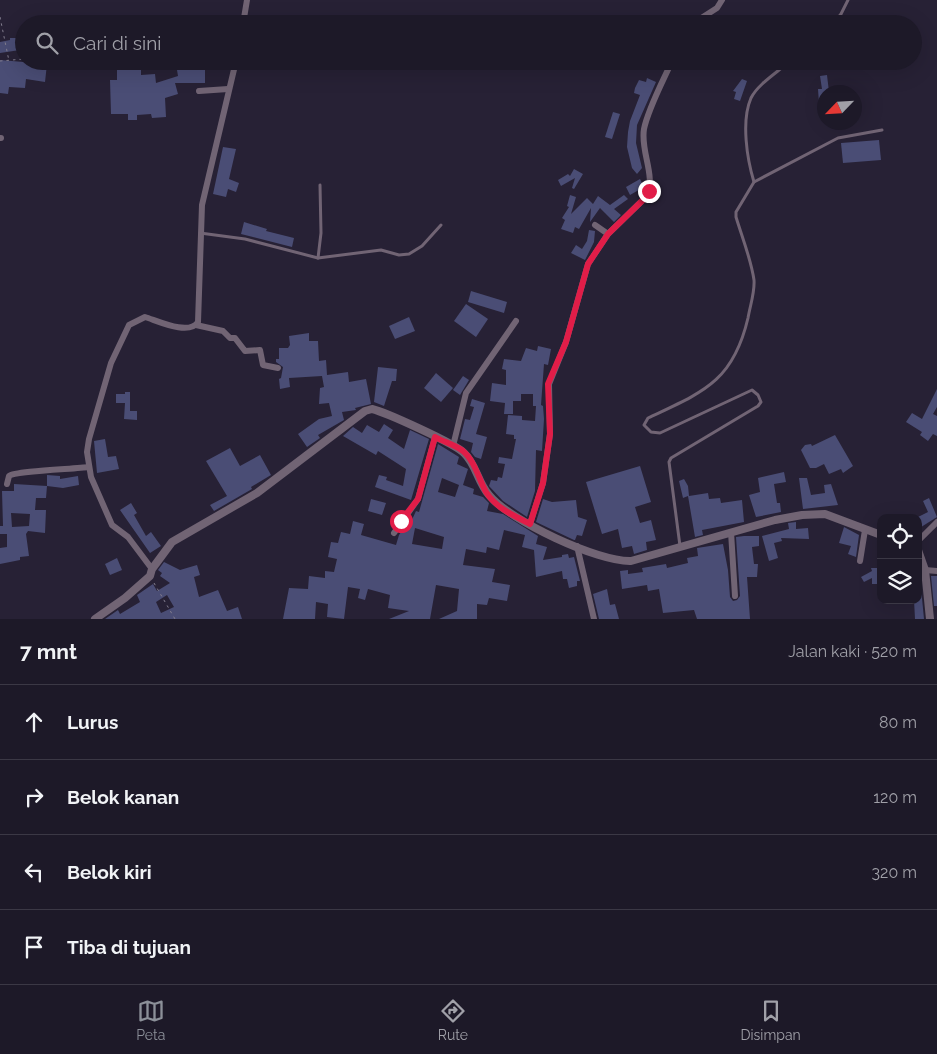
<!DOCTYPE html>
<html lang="id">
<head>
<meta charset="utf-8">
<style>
  :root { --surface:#1d1928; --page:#2a2634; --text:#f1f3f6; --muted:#a0a0a8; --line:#3b3845; --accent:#8c9099 }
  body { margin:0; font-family:Raleway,sans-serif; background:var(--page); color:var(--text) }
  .controls { position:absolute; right:15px; bottom:15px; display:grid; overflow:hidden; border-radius:10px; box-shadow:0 5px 20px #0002 }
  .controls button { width:45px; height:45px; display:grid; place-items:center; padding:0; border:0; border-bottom:1px solid var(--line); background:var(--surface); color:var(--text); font:25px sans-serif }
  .compass { position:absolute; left:817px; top:85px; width:45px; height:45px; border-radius:50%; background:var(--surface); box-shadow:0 5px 20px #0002; rotate:245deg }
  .stop { position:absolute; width:15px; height:15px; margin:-11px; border:4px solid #e11d48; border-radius:50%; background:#fff }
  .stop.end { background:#e11d48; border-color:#fff; box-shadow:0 1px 5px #0008 }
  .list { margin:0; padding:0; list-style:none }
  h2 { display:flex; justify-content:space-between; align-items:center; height:65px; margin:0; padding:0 20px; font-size:21px }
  h2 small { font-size:16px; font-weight:400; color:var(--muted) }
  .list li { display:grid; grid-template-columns:32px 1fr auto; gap:15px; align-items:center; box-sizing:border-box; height:75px; padding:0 20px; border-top:1px solid var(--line) }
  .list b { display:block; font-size:19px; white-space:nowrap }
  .list em { font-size:16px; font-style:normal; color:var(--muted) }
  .icon { flex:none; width:28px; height:28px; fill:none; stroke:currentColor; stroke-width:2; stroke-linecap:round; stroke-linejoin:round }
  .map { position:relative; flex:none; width:937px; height:619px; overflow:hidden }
  .search { position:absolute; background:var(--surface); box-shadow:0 5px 20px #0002; left:15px; right:15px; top:15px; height:55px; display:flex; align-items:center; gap:12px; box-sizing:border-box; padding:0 18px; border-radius:28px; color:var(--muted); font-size:19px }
  .sheet { height:365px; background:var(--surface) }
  nav { display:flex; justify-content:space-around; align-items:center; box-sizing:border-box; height:70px; border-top:1px solid var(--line); background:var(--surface); font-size:14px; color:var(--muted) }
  nav a { display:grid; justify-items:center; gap:2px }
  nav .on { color:var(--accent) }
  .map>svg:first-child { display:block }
</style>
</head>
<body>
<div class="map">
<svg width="937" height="619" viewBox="0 0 937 619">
  <rect width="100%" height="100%" fill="#272135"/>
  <g fill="#4a4d75" fill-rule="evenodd">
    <path d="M10 38H19L20 50 0 53V42L10 40Z"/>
    <path d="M0 60 47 64 45 82 26 79 25 88 9 87 8 94 0 93Z"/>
    <path d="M117 61H135V69L141 70V75L155 74 156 83 178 76 177 70 205 68V83H175L178 94 165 98 166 117 152 118 151 114 137 115V120H128V114H111L110 80H117Z"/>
    <path d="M827 75 829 92H824V103H819L818 89H822L820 76Z"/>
    <path d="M647 78 656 82 637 125 636 143 642 168 637 174 632 168 627 147 628 132 630 121 640 95 634 93 635 88 639 80 646 82Z"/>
    <path d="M742 79 747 81 740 101 734 99 736 92 733 91Z"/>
    <path d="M613 112 620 114 612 139 605 137Z"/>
    <path d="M879 140 881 160 843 163 841 143Z"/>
    <path d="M223 147 236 149 229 179 239 183 236 192 228 189 226 197 213 194Z"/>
    <path d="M574 169 583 174 574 189 572 188 575 178 561 186 558 180 568 174 570 176Z"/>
    <path d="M640 179 644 187 630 195 626 187Z"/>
    <path d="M570 195 576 197 571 214 587 198 593 204 598 196 610 205 624 195 628 199 614 209 621 215 614 222 600 208 590 222 591 208 579 229 575 227 573 233 561 229 565 220 562 218 569 207 567 206Z"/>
    <path d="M244 222 267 229 266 231 294 238 292 247 241 234Z"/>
    <path d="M589 230 595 231 594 242 585 260 571 253 576 245 582 249 587 241Z"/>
    <path d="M471 291 507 302 504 313 468 302Z"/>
    <path d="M466 304 488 319 476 337 454 321Z"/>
    <path d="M409 317 415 331 395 339 389 326Z"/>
    <path d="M309 333V341H318L319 361 326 360 327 375 348 372 349 382 366 379 371 404 355 408 356 410 342 412 344 420 318 435 320 438 307 447 298 434 319 419 332 416 329 403 319 404 320 388 324 387 322 376 289 378 290 387 280 389 279 379 281 378 283 367 276 362V359H279V348H288L290 345 289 336Z"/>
    <path d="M538 346 551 349 548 365 544 364 541 405 543 406 544 419 542 451 536 450 535 491 527 517 503 501 489 486 491 480 497 481 498 477 502 478 505 464 498 463 499 457 512 459 516 439H514V435L506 434 508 415 522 416V420L535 421 536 406H533V394H521V401H513V414H504L505 403 490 401 492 383 506 385V370L502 369 504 359 521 361 526 348 537 351Z"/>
    <path d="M378 367 397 369 396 381H392L384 406 374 402Z"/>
    <path d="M436 373 453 388 441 402 424 388Z"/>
    <path d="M463 376 469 380 460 395 453 390Z"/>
    <path d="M937 389V407L933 414 937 416V436L933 434 928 441 920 435 922 432 906 422 912 413 922 419Z"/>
    <path d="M125 392H130V411H137V420L124 419 125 403H116V394H125Z"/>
    <path d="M472 399 485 403 476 434 487 437 481 459 475 457 471 452 473 443 460 439 465 419 470 420 474 407 470 406Z"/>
    <path d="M384 424 393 430 388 438 404 449 410 430 429 439 411 500 375 487 379 475 387 477 386 480 403 486 406 469 378 451 376 455 343 436 353 427 362 433 367 425 379 432Z"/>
    <path d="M835 435 853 466 843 473 841 469 829 474 824 464 816 468H810L801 450 805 445 811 444 812 446Z"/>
    <path d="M105 439 108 457 116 456 119 469 97 473 94 441Z"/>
    <path d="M438 444 459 457 457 464 468 469 463 485 474 489 473 494 483 497 489 503 487 511 503 514 538 536 536 544 547 547 543 560 562 557V555L568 554 569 558 574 557 580 581H577V586L569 588 567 579H563L562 571 536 577 534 550 522 547 525 535 504 530 499 550 487 547 486 553 466 549 463 565 495 569 492 582 510 585 507 601 489 598 487 605 477 604V619H439L457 611 459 589 436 585 430 619H389L409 611 388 608 390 595 368 589 365 600 358 598 360 589 348 587 344 619 327 617 328 604 316 602 315 619H283L289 588 308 589 309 576 325 578V571L334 572 337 559 328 557 331 542 338 543 341 532 350 534 353 521 364 524 361 535 396 545 399 535 407 523 410 524 416 511 419 512ZM442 478 459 485 455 497 438 492ZM415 528 444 537 442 549 412 544Z"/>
    <path d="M230 448 240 466 260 455 271 475 251 487 252 489 214 511 210 505 227 496 206 461Z"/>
    <path d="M640 466 651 502 635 507 640 523 651 520 656 540 646 542 647 550 634 554 632 546 622 548 618 529 602 534 586 482Z"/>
    <path d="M784 472 786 482 774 484 777 503H780L781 512 756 517 749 495 760 492 758 478Z"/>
    <path d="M47 475 60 476V479L78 476 79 485 63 488 47 486Z"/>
    <path d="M799 478H807L811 495 825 493 824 485 831 484 838 505 803 509Z"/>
    <path d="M684 479 688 486 689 496 708 493 709 499 720 498 721 503 742 500 744 522 702 530 703 535 695 537 688 496 683 498 679 481Z"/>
    <path d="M14 484 47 486 46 498H36L35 510H46L45 533 28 531 26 534 29 556 20 557V560L0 564V548L7 547V534H0V526H3L2 491H14ZM11 513 30 514 29 526 12 527Z"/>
    <path d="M929 498 937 517 918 529V517L928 512 923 501Z"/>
    <path d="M371 499 386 503 382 515 368 511Z"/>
    <path d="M543 499 552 502 576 500 578 517 587 520 582 536 577 535 575 540H574L536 522Z"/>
    <path d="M131 503 137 513 134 515 146 536 151 532 161 546 150 553 120 510Z"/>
    <path d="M796 522V529L808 528 809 539 781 538 782 541 774 543 778 558 769 561 762 536 789 529 788 523Z"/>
    <path d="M844 527 859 535 856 557 848 554 851 546 839 543Z"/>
    <path d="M744 536H759V546L752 547 754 564H758L757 577H747L750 619H697L694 610 663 613 659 589 648 591 647 585 622 589 620 571 628 570V574L643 572 642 568 666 564 667 568 688 563 687 558 698 556 697 548 723 544 728 570 730 597 733 601 737 600 740 596 736 537Z"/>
    <path d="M117 558 122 570 110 575 105 564Z"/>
    <path d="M164 562 180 570 197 565 200 575 194 577 199 597 218 590 227 611 238 607 242 619H105L118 610 120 614 140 602 137 595 153 584 157 591 170 583 160 576 162 573 158 570ZM167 595 174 607 161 613 156 602Z"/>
    <path d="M871 568H880V584H872V578L864 582 861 577 872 571Z"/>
    <path d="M931 576H937V606H934Z"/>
    <path d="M918 577H920L924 619H915L914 600H918Z"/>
    <path d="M607 589 610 605 615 604 619 619H599L593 594Z"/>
  </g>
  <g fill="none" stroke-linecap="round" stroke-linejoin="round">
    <g stroke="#837e8f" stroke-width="1" stroke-dasharray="2.5 4" stroke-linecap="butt">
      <path d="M0 17 9 61"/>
      <path d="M0 61 24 59"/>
      <path d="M154 583 175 619"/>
    </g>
    <g stroke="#716474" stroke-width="3">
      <path d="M833 24 841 14 848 0"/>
      <path d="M754 182C747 159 741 121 751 98 758 84 778 72 790 61"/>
      <path d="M200 233 245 239 318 258 381 250 399 255 409 254 422 246 441 225"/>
      <path d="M318 258 321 233 320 185"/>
      <path d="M680 546 669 462 671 458 758 406 761 402 758 395 752 390 660 433 651 432 644 425 648 418C703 392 733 382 748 318 750 306 755 292 754 280 751 259 742 237 736 217V212L754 182 838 138 882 130"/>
    </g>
    <g stroke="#716474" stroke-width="6">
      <path d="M243 24 247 0"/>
      <path d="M692 24 717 8 722 0"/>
      <path d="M199 91 228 89"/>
      <path d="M0 138H1"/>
      <path d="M595 225 608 234"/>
      <path d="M196 325 223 331 230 338H235L245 351 260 350 263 365 278 368"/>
      <path d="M453 446 466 393 516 321"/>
      <path d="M7 484 9 476C15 471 75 469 89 467"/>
      <path d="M530 524 543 483 550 434 549 384 566 342 588 264 608 234 646 197C657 176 640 152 644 129 648 109 663 81 672 61"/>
      <path d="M731 532 735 596"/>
      <path d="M394 533 418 499 435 437"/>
      <path d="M918 541 937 522"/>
      <path d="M577 546 594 619"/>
      <path d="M860 561 865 530"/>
      <path d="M152 569 128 537 112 525 91 477 87 452 89 439 111 363 129 325 145 317C158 321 189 336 198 322L202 205 236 61"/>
      <path d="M925 570 937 571"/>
    </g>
    <g stroke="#716474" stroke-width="8">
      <path d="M918 550 925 570 930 619"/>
      <path d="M95 619 125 598 150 576 152 569 172 542 257 493 365 411 372 409C385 412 456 444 464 453 476 464 478 483 489 495 510 521 598 562 631 561L775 520 802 515 825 514 881 535"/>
    </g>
  </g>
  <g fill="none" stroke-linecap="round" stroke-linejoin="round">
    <path stroke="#e11d48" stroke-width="6" d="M401 521 418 499 435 437C444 442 455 445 463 451 475 461 479 480 486 492 496 508 514 516 530 524L543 483 550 434 548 384 566 342 588 264 608 234 646 197 649 191"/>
  </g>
</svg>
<div class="controls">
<button><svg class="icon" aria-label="locate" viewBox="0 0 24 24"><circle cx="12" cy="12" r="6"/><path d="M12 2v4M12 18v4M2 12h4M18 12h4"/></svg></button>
<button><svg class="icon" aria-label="layers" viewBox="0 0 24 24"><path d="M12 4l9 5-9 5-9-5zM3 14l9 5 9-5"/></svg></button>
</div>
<svg class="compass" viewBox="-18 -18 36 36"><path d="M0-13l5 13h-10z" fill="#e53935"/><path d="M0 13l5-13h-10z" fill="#a0a0a8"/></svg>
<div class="stop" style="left:401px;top:521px"></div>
<div class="stop end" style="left:649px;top:191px"></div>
<div class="search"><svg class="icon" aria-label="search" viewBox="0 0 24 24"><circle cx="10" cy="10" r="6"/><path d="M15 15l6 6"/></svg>Cari di sini</div>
</div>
<section class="sheet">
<h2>7 mnt<small>Jalan kaki · 520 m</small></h2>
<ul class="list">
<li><svg class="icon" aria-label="ahead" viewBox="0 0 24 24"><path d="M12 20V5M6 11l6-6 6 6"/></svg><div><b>Lurus</b></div><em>80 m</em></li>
<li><svg class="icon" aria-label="right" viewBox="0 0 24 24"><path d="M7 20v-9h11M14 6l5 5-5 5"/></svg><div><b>Belok kanan</b></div><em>120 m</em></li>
<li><svg class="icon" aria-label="left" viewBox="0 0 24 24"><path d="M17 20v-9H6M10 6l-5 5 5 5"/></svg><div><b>Belok kiri</b></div><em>320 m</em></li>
<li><svg class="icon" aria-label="arrive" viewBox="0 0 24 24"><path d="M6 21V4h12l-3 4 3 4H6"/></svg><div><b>Tiba di tujuan</b></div></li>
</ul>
</section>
<nav>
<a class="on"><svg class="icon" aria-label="map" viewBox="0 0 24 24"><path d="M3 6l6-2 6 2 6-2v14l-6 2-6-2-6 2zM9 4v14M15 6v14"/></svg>Peta</a>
<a><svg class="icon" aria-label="directions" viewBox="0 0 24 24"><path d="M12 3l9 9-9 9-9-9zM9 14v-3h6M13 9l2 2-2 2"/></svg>Rute</a>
<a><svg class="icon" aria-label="saved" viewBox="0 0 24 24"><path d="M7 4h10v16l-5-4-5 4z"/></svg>Disimpan</a>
</nav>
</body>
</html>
